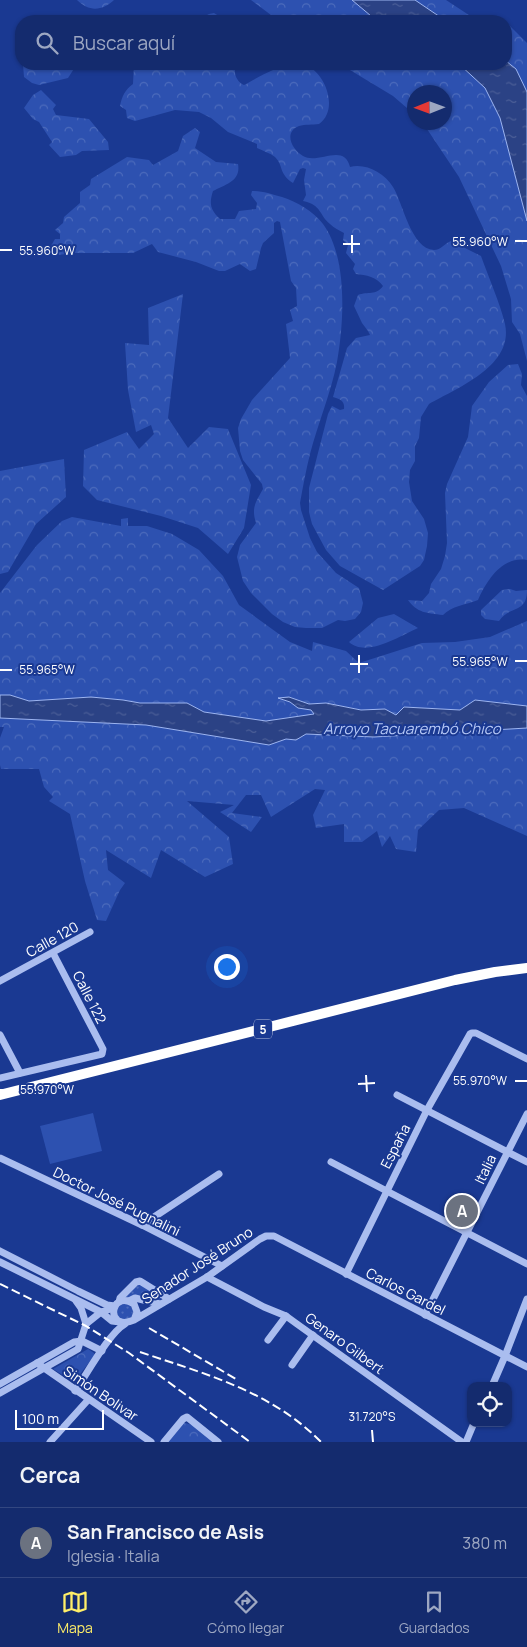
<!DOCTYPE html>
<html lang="es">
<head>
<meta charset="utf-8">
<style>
  :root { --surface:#142b6e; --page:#213776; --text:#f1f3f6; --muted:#9da7c2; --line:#334781; --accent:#ffee68 }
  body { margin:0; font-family:Manrope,sans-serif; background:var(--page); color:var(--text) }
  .controls { position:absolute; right:15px; bottom:15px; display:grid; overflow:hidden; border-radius:10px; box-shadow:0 1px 4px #0004 }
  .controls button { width:45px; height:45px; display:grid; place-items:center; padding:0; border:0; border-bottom:1px solid var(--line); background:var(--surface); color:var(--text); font:25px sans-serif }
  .compass { position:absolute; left:407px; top:85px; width:45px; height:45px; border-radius:50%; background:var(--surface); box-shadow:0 1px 4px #0004; rotate:269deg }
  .scale { position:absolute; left:15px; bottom:12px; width:89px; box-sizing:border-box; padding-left:5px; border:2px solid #fff; border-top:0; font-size:14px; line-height:18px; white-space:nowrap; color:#fff; -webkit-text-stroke:4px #1a3992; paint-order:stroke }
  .you { position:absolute; left:226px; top:966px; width:18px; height:18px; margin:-12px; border:4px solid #fff; border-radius:50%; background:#1a73e8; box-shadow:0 0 0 8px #1a73e833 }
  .badge { display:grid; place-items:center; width:32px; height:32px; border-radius:50%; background:var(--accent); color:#fff; font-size:16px; font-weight:700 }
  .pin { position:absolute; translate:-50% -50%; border:2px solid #fff; box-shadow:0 1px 5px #0006 }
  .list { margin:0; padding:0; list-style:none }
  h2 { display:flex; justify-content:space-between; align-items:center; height:65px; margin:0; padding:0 20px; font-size:21px }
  h2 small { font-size:16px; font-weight:400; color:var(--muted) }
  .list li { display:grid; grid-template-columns:32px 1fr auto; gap:15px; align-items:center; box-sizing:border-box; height:70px; padding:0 20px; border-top:1px solid var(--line) }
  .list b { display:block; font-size:19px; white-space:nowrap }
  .list p { margin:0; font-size:16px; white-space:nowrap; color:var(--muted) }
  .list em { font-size:16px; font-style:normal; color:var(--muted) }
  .icon { flex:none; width:28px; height:28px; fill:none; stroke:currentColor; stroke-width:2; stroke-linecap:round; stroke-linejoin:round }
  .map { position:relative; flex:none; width:527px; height:1442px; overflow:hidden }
  .search { position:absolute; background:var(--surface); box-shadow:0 1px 4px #0004; left:15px; right:15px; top:15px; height:55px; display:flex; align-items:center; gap:12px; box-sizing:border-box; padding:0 18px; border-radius:20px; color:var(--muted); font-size:19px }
  .sheet { height:135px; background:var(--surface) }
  nav { display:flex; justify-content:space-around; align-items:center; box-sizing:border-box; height:70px; border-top:1px solid var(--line); background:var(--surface); font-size:14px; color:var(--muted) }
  nav a { display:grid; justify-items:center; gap:2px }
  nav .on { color:var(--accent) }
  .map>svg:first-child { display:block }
</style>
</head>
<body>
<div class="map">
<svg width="527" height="1442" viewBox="0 0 527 1442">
  <defs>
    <pattern id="grass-dots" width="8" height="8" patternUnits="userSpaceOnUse" patternTransform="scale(1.25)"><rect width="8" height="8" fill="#2d51b0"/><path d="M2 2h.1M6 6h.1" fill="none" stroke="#4c6bbc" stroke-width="1.8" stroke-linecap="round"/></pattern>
    <pattern id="forest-crowns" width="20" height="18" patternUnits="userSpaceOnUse" patternTransform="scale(1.25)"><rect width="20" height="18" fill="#2d51b0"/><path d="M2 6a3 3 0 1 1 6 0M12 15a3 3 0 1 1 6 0" fill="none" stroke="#4c6bbc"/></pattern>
    <pattern id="water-ripples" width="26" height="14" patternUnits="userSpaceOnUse" patternTransform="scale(1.25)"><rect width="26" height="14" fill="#2b4285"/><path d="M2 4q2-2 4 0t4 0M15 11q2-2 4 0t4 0" fill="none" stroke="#4b5e97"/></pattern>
  </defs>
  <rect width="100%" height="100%" fill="#1a3992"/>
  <g fill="url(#grass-dots)">
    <path d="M137 1284H140L162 1297 160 1300 139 1295 121 1300Z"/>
    <circle cx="125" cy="1312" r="8"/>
  </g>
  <g fill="url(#forest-crowns)">
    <path d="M77 0H114C102 11 89 12 77 0Z"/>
    <path d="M251 0H352L377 21H279Z"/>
    <path d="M415 0H446L478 21 486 20 487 21H446Z"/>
    <path d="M214 13 217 15V21H196L209 14Z"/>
    <path d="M506 22 527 43V92L516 69 506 61Z"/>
    <path d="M23 64H77L68 78 39 85 32 83 24 77Z"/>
    <path d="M134 64H236C233 73 236 81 244 85 259 77 284 61 301 64 325 68 340 110 319 124 312 125 305 124 299 126 283 132 292 150 303 156 318 165 344 142 350 167 366 163 384 173 393 187 403 203 411 249 434 250 441 250 445 243 451 241L481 256C488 276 500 303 505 324 514 366 457 388 429 404L421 417 419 438 415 446V461L410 470 409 482 412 501 424 519 428 533 427 546 424 560 420 566 383 590 340 566 326 550 312 524 309 512V488L328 414 332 406 340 410 344 409C345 401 340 399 333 397L347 348 356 338 370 335 368 331 362 323 354 306 358 295C368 291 376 296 383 286 377 277 366 275 356 274L353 269 355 264 346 253 348 245 343 240 344 233C339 230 334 228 330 224 319 215 322 205 303 201L306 195 304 180 306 169 303 168 300 169 293 183C278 173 284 166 275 157 270 153 263 151 257 148V144L228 132 211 118 199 112 175 110 135 121 127 118 126 110 120 106C122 96 125 90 133 84Z"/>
    <path d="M340 64H459L485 88 500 118 527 221V361L520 334 512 322 511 299 501 266 459 177 423 123 444 122V92H414V114L393 96Z"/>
    <path d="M41 90 56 105 53 109 56 115 89 119 108 142 109 150 82 151 76 155 60 157 49 145 52 142 39 122 33 119 24 108 33 95Z"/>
    <path d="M195 128 200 132 195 148 216 162 238 164C241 181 226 184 213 191 209 203 210 210 220 219H235L239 211 256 209 257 203 251 195 252 191C263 191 271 194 282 197 297 202 313 211 323 224 348 258 344 322 337 362 331 393 318 423 310 454 306 470 303 486 300 503L301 510 310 538 317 552 336 573 359 588 363 603 361 612 355 619 345 621 338 620 322 628H306L295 627 283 622 272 614 251 593 243 581 237 557 240 545 256 523C251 507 256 502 263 489L262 484 243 460 240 451 238 428 241 419 252 400 290 358 286 324 293 321 290 310 297 306 296 288 291 281 280 222 277 221 274 223V233L263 243 261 248 256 269 250 271 240 264 225 271H219L196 262 158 252 152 244 133 253H74L58 255 48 251 55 239H60V234L55 230 63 223 64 217 80 203V192L90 185 91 179 127 157 149 160 153 165 178 151 183 136Z"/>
    <path d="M183 294 168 418 188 448 209 427 228 429 251 485 244 528 228 554 198 528 161 516 97 500 83 486 84 450 127 432 139 449 154 434 151 425 136 432 128 390 125 343 149 345 148 308Z"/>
    <path d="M518 364 522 374 521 385 527 396V560C502 556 487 580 478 600 465 605 452 606 443 615 427 613 417 613 408 600L422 601 429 593 431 584 441 569 445 556 447 543 445 493 447 484 468 437 472 406 489 382 508 365Z"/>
    <path d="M64 459 66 497 36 524 8 572 0 574V471Z"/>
    <path d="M72 517 121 526V519L128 518V526H147L172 534 199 550 223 576 239 605 290 642 312 651 313 642 346 651 359 663 422 643 455 642 490 637 527 621V706L475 700 460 710 404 707 396 715 385 709 361 710 326 703 309 704 290 697 280 698 290 702 298 708 312 710 315 714 266 721 204 712 187 703H140L123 700 91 697 29 701 10 695H0V593L37 545 62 521Z"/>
    <path d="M510 589 516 591 527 590C527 614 510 605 499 621L485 619 481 615V610L502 590Z"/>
    <path d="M394 614 418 628C400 636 366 658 349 642L378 618Z"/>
    <path d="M0 718 146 725 269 745 286 739 296 740 306 734 374 737 527 728V836L464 808 439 810 418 830 416 852 396 849 390 836 382 847 377 831 362 842H344V824L316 828 313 815 325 790 315 789 271 817 261 795H246L232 813 262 817 251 832 220 812 234 805 187 801 229 837 233 864 205 877 161 850 151 878 106 850 108 870 125 883 120 890 106 921 97 920 85 881 70 814 49 801 53 797 44 787 39 769H1L0 765V738L4 727H0Z"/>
    <path d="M88 1349 94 1353V1356L74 1382 53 1369Z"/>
    <path d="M181 1422 193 1425 214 1442H167Z"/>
  </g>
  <path fill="#2d51b0" d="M93 1113 102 1151 50 1164 40 1126Z"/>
  <g fill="url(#water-ripples)" stroke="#9db5f1">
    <path d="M352 0H415L446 21H377Z"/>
    <path d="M506 61 516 69 527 92V221L500 118 485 88 459 64H506Z"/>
    <path d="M0 695H10L29 701 91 697 123 700 140 703H187L204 712 266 721 314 714 311 710 298 708 290 702 278 698 289 697 309 704 326 703 361 710 385 709 396 715 404 707 460 710 475 700 527 706V728L374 737 306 734 296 740 286 739 269 745 146 725 0 718Z"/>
  </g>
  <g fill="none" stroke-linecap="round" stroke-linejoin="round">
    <g stroke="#aabdef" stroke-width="7">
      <path d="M0 981 90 932"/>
      <path d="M0 1035 20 1073"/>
      <path d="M0 1078 102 1054 103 1049 53 953"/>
      <path d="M397 1095 527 1162"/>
      <path d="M0 1158 142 1225 222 1266"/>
      <path d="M331 1162 527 1264"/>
      <path d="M142 1225 219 1174"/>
      <path d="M0 1251 78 1291 107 1305 115 1306"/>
      <path d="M0 1262 101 1312 112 1321 120 1322"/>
      <path d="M346 1274 427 1110 470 1034 472 1033H476L527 1059"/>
      <path d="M207 1277 264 1307 286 1316 297 1324 462 1442"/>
      <path d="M76 1301 81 1308 86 1324"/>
      <path d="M129 1301 135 1298 160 1304"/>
      <path d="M119 1302 120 1298 136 1282 140 1281 169 1299"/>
      <path d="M425 1315 527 1114"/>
      <path d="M134 1320 137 1312 134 1304C110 1288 104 1333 134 1320L207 1277 260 1239 266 1236H274L527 1367"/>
      <path d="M268 1340 286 1316"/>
      <path d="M82 1341 102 1351"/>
      <path d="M37 1363 151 1442"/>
      <path d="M292 1365 313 1335"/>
      <path d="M0 1384 74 1342 82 1341"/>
      <path d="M492 1386 505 1356 527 1299"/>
      <path d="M75 1391C87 1374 109 1333 125 1324"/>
      <path d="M0 1393 78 1349 86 1324 101 1312 114 1308"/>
      <path d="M50 1442 88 1400"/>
      <path d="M164 1442 183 1419 187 1417 218 1442"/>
      <path d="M466 1442 474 1423"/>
    </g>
    <path stroke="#fff" stroke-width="10" d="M0 1095 455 980 495 972 527 968"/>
    <g stroke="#fff" stroke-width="2" stroke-dasharray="9 4" stroke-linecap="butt">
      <path d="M0 1284 86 1326 129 1353 250 1442"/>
      <path d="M149 1328 236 1379"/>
      <path d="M140 1352C205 1374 271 1391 321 1442"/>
    </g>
  </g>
  <path fill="none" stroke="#fff" stroke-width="2" d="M352 235V253M515 241H527M343 244H360M0 250H12M359 655V673M515 661H527M350 664H368M0 670H12M366 1075 367 1092M515 1081H527M358 1084 375 1083M0 1090H12M372 1430 373 1442"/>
  <g text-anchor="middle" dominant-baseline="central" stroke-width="4" stroke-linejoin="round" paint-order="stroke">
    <rect fill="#1a3992" stroke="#bac4de" stroke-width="1" x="254" y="1019.5" width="18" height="19" rx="4"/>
    <g font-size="12" font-weight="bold" fill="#fff">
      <text x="263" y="1029">5</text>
    </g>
    <g font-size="14" fill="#fff" stroke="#1a3992">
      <text transform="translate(52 939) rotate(-29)">Calle 120</text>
      <text transform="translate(90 997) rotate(63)">Calle 122</text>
      <text transform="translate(395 1146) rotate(-63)">España</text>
      <text transform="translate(485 1169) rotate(-64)">Italia</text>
      <text transform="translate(117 1201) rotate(26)">Doctor José Pugnalini</text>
      <text transform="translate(197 1265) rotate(-33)">Senador José Bruno</text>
      <text transform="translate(406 1291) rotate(27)">Carlos Gardel</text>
      <text transform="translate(345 1343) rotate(36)">Genaro Gilbert</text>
      <text transform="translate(101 1393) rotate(34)">Simón Bolivar</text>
    </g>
    <g font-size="15" font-style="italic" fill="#b6c8f6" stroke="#1a3992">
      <text x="412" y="728">Arroyo Tacuarembó Chico</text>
    </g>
  </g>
  <g font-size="12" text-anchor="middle" fill="#fff" stroke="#1a3992" stroke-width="4" stroke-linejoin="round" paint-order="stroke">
    <text x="480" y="246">55.960°W</text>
    <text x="47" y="255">55.960°W</text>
    <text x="480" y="666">55.965°W</text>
    <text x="47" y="674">55.965°W</text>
    <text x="480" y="1085">55.970°W</text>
    <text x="47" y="1094">55.970°W</text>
    <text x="372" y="1421">31.720°S</text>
  </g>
</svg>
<div class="controls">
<button><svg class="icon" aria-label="locate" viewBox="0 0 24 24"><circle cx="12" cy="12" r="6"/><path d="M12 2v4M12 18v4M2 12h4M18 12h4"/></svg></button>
</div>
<svg class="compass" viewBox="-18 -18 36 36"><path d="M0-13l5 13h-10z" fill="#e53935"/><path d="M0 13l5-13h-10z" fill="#9da7c2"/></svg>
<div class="scale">100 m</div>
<div class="you"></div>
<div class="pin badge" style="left:462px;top:1211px;background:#6b7280">A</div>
<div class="search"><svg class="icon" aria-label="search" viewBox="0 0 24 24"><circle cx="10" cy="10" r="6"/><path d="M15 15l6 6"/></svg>Buscar aquí</div>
</div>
<section class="sheet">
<h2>Cerca<small></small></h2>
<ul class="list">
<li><span class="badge" style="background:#6b7280">A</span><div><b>San Francisco de Asis</b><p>Iglesia · Italia</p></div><em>380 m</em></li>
</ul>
</section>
<nav>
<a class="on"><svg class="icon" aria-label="map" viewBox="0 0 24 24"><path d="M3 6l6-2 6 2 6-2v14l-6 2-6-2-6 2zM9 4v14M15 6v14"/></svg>Mapa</a>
<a><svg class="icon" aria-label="directions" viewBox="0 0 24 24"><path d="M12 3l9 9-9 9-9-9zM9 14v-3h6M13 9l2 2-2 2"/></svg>Cómo llegar</a>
<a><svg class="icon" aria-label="saved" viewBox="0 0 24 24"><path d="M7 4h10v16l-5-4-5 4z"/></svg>Guardados</a>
</nav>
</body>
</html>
